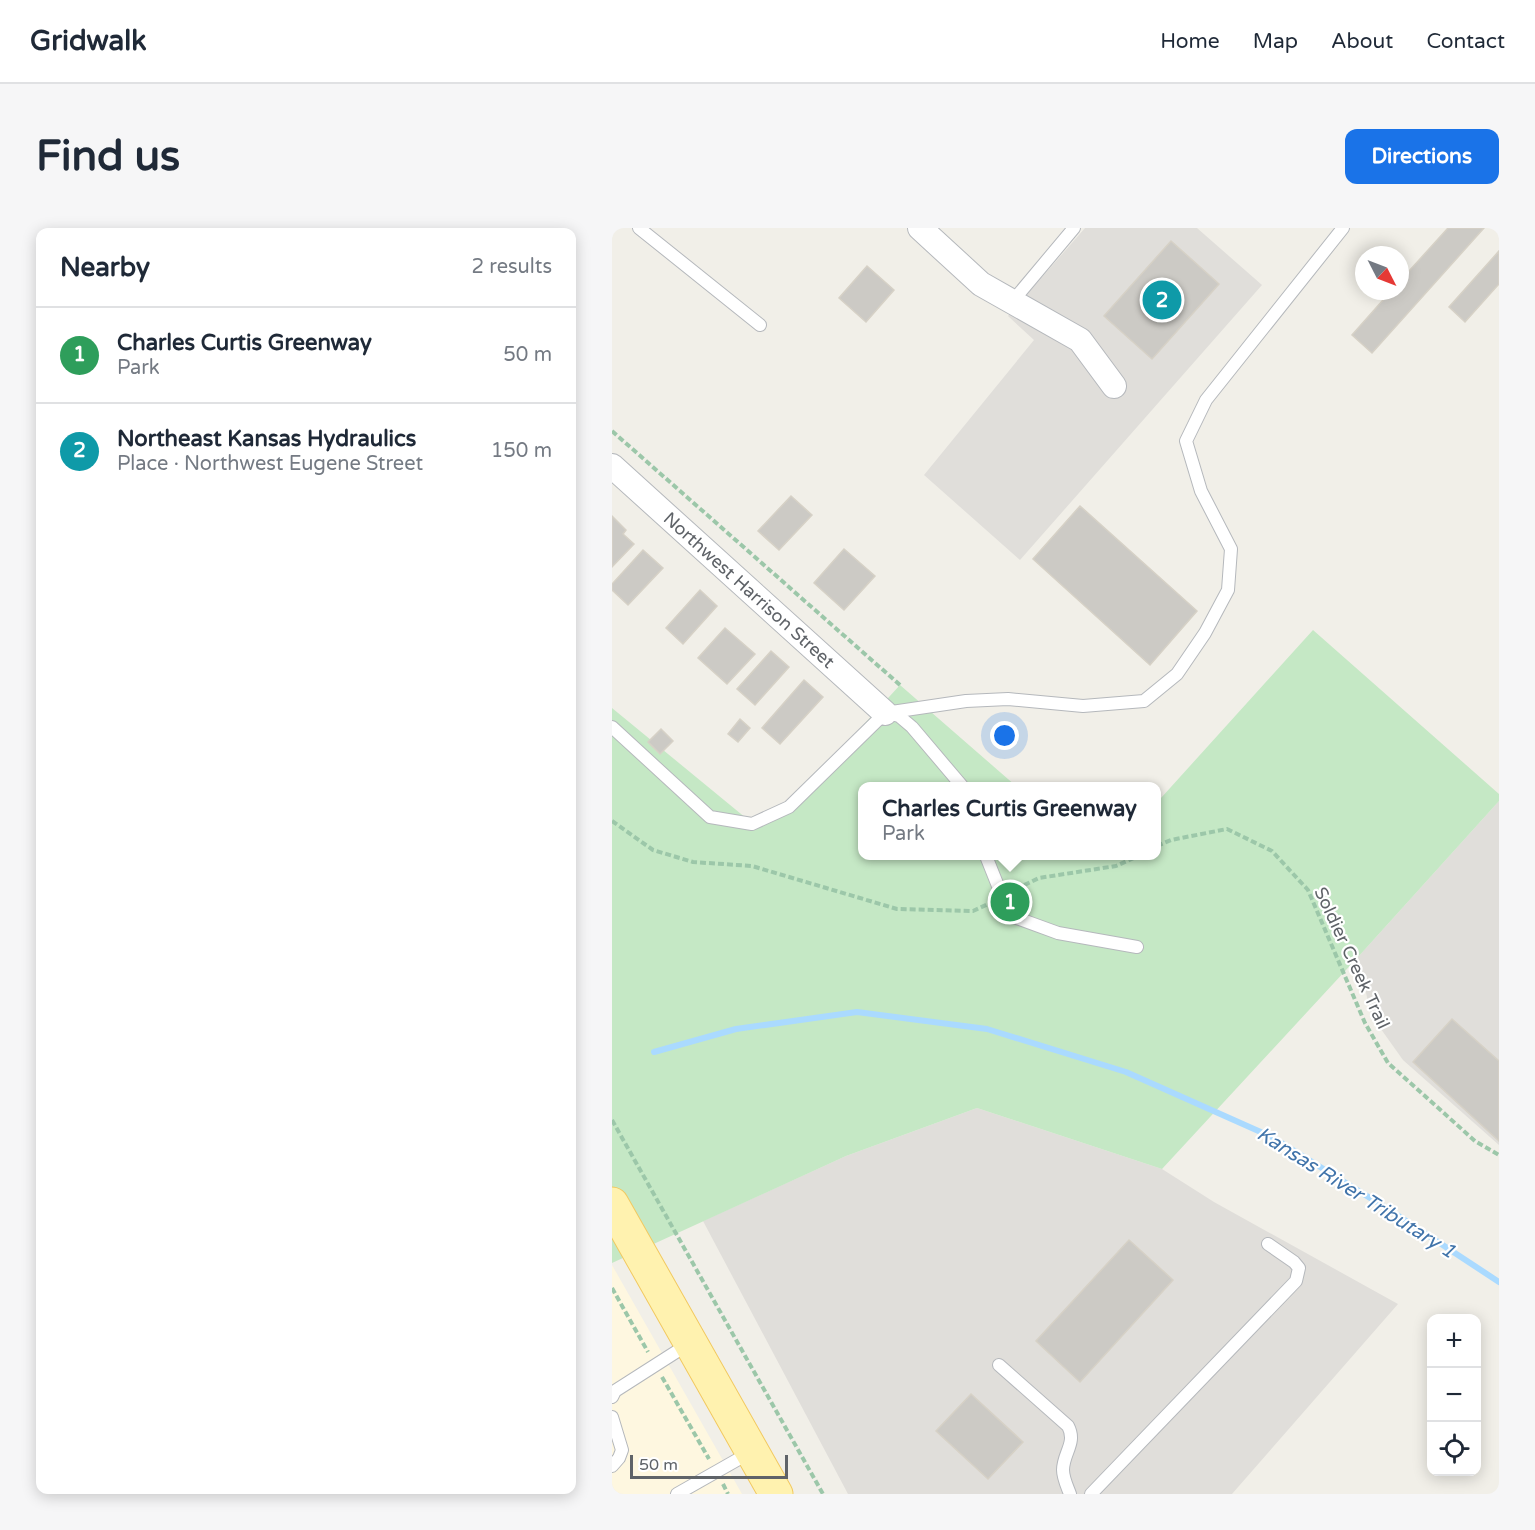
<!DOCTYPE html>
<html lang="en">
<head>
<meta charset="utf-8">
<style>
  :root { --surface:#fff; --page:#f6f6f7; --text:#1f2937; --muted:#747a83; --line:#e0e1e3; --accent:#1a73e8 }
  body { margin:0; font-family:"Varela Round",sans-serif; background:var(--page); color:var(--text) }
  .controls { position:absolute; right:18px; bottom:18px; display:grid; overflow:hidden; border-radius:12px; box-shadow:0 3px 15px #0003 }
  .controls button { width:54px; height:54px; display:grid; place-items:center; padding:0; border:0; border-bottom:2px solid var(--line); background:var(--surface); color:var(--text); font:30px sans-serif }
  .compass { position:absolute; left:743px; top:18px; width:54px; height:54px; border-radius:50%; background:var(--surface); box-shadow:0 3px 15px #0003; rotate:132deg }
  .scale { position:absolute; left:18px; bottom:15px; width:158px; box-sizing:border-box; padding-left:6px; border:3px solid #5f6368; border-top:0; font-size:16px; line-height:21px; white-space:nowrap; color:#5f6368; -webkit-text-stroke:4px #fff; paint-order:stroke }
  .you { position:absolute; left:393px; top:508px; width:21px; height:21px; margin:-15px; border:4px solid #fff; border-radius:50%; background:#1a73e8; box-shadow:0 0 0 9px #1a73e833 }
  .badge { display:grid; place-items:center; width:39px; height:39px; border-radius:50%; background:var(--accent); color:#fff; font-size:20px; font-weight:700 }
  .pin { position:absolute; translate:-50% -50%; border:3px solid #fff; box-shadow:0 2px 6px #0006 }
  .popup { position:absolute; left:246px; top:554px; width:303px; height:78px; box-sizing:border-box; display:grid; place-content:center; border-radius:12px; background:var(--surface); filter:drop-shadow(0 2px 4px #0005); font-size:20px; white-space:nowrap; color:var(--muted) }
  .popup b { font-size:22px; color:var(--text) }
  .popup::after { content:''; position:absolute; left:50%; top:100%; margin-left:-12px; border:12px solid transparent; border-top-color:var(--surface) }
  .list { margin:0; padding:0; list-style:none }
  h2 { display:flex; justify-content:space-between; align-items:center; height:78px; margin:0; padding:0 24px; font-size:26px }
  h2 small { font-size:20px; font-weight:400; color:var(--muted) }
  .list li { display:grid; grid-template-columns:39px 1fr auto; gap:18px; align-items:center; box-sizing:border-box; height:96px; padding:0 24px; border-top:2px solid var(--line) }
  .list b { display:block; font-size:22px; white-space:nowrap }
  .list p { margin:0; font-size:20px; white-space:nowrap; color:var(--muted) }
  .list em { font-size:20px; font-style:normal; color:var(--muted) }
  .icon { flex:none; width:33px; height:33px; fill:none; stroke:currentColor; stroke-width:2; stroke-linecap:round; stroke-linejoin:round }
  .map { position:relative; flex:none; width:887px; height:1266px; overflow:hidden; border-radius:12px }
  header { display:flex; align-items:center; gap:36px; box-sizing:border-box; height:84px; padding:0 30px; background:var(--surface); border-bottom:2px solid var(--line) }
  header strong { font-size:28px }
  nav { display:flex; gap:33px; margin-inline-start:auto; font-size:21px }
  .intro { display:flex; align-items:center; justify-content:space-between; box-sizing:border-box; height:144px; padding:0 36px }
  h1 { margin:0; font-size:42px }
  .button { padding:15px 27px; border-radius:12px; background:var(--accent); color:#fff; font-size:21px; font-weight:700 }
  main { display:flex; gap:36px; padding:0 36px }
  aside { flex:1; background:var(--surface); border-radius:12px; box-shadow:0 3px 15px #0003 }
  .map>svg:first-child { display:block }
</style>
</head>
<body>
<header>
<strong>Gridwalk</strong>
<nav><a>Home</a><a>Map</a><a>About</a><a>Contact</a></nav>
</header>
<div class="intro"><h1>Find us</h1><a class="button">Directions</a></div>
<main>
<aside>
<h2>Nearby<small>2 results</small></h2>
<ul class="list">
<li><span class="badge" style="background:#2e9e5b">1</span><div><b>Charles Curtis Greenway</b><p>Park</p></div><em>50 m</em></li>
<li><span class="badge" style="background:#0f9aa8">2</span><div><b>Northeast Kansas Hydraulics</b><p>Place · Northwest Eugene Street</p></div><em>150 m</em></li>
</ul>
</aside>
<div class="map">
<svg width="887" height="1266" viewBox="0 0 887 1266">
  <rect width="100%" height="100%" fill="#f1efe8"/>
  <path fill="#fef7e0" d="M0 1037 130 1266H0Z"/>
  <g fill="#e0deda">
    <path d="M473 0H585L650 57 408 332 312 247 422 112 396 88Z"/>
    <path d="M887 573V917L791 832 759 787 746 729Z"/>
    <path d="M365 880 550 941 602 974 786 1076 620 1266H236L91 993 234 928Z"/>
  </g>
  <path fill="#c5e8c5" d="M701 402 887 566V573L746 729 550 941 365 880 234 928 0 1035V480L140 595 177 578 288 457 404 558H251V628H545V572L549 570Z"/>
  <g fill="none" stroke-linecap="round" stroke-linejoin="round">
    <path stroke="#aadaff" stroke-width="6" d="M42 824 124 801 245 784 375 801 514 844 660 909 779 983 887 1054"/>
  </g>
  <g fill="#cccac5" stroke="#d6d1c6" stroke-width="1.5">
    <path d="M836 0H872L760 125 740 107 779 63H788V53Z"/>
    <path d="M559 13 607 56 540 131 492 88Z"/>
    <path d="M887 23V56L853 94 837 79Z"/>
    <path d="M255 38 282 62 254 94 227 70Z"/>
    <path d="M179 268 200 287 167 322 146 303Z"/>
    <path d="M468 278 585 383 538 437 421 331Z"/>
    <path d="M0 288 14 302 11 306 22 316 0 339Z"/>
    <path d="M232 321 263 348 232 382 202 355Z"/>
    <path d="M31 322 51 340 16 377 0 362V356Z"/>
    <path d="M88 362 105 378 71 416 54 400Z"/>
    <path d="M113 400 143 426 115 456 86 430Z"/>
    <path d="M159 423 177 439 143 477 125 461Z"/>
    <path d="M192 452 211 469 168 516 150 500Z"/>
    <path d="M128 491 138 500 126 514 116 506Z"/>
    <path d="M49 501 61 513 48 526 36 514Z"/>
    <path d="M840 791 887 833V913L801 834Z"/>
    <path d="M517 1012 561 1052 468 1154 424 1113Z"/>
    <path d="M359 1166 411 1214 376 1251 324 1203Z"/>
  </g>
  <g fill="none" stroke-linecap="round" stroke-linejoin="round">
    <g stroke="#b5b8bc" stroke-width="14">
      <g id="service">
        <path d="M27 0 148 97"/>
        <path d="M400 74 462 0"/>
        <path d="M273 485 354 473 396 471 471 478 532 473 565 446 593 405 616 362 619 321 589 263 574 213 594 172 731 0"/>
        <path d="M0 499 98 589 140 596 177 579 273 485 287 488 300 499 350 558"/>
        <path d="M374 628 390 668 402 689 446 705 525 719"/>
        <path d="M387 1137 456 1198C465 1215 451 1225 451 1242 451 1250 455 1258 458 1266"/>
        <path d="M0 1169 3 1163 78 1115"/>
        <path d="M0 1189 10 1222 7 1230 0 1238"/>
        <path d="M65 1266 139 1224"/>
        <path d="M479 1266 684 1053 687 1040 682 1034 656 1016"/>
      </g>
    </g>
    <g stroke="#b5b8bc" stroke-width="26">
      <g id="minor">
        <path d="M308 0 369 56 468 112 502 158"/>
        <path d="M0 238 273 485"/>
      </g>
    </g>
    <g stroke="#f2c960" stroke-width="35">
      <path id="primary" d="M0 976 164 1266"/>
    </g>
    <g stroke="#9cc7a9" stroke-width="4" stroke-dasharray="6 3" stroke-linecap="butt">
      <path d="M0 203 288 457"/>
      <path d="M0 593 41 622 81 634 140 638 285 681 361 683 376 676"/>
      <path d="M545 618 559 612 615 601 660 623 696 662 753 795 776 835 863 913 887 927"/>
      <path d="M404 661 427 650 504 638 526 628"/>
      <path d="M0 892 211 1266"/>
      <path d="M0 1060 36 1124"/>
      <path d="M50 1149 97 1231"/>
      <path d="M111 1256 116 1266"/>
    </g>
    <use href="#service" stroke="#fff" stroke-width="12"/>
    <use href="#minor" stroke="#fff" stroke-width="24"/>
    <use href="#primary" stroke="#fff2af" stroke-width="33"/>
  </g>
  <g text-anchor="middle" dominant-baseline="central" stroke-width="4.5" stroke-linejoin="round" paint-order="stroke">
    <g font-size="18" fill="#5f6368" stroke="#fff">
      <text transform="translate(137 362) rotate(42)">Northwest Harrison Street</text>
      <text transform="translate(740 730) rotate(65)">Soldier Creek Trail</text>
    </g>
    <g font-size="20" font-style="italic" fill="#4174aa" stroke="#fff">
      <text transform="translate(744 965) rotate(32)">Kansas River Tributary 1</text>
    </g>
  </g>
</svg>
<div class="controls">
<button>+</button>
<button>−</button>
<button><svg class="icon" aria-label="locate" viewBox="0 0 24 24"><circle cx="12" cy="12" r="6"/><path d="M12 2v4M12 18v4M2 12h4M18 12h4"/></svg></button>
</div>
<svg class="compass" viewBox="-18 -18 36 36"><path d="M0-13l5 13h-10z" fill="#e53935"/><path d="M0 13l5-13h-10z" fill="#747a83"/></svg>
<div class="scale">50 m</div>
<div class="you"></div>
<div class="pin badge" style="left:398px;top:674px;background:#2e9e5b">1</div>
<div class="popup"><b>Charles Curtis Greenway</b>Park</div>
<div class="pin badge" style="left:550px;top:72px;background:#0f9aa8">2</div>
</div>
</main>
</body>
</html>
